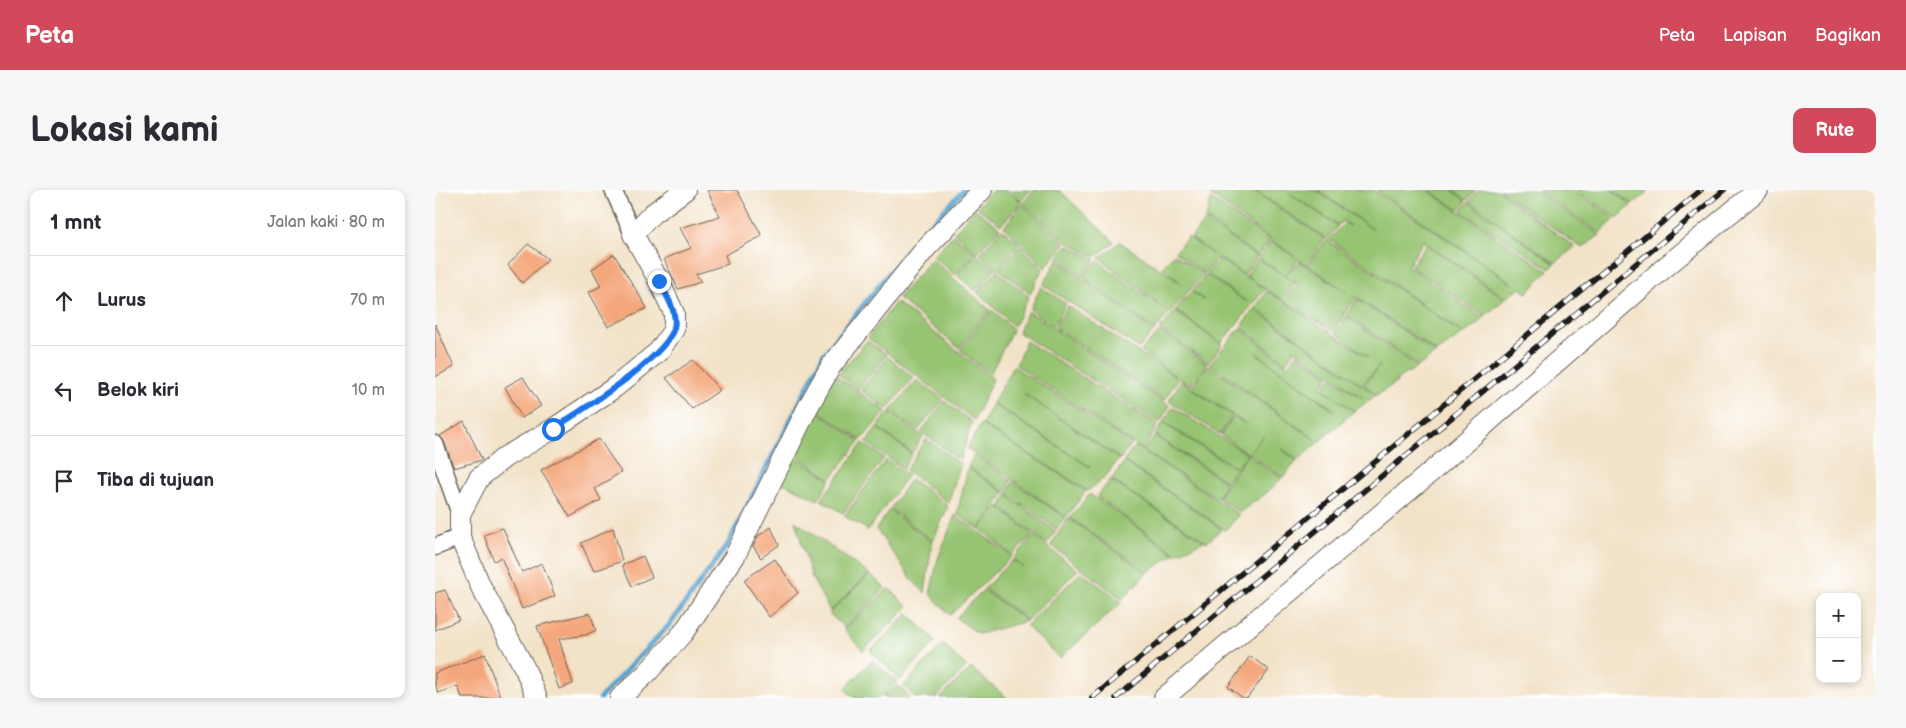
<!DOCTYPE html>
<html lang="id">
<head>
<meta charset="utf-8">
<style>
  :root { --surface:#fff; --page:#f7f7f7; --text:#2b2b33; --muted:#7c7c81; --line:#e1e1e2; --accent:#d1495b }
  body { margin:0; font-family:"Balsamiq Sans",sans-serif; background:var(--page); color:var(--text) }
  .controls { position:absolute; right:15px; bottom:15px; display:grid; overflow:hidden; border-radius:10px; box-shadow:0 2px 8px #0003 }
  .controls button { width:45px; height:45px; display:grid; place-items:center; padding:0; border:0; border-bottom:1px solid var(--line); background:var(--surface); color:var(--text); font:25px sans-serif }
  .stop { position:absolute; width:15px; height:15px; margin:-11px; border:4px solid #1a73e8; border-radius:50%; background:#fff }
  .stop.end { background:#1a73e8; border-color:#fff; box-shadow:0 1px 5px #0008 }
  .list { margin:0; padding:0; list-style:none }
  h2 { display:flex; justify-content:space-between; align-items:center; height:65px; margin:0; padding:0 20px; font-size:21px }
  h2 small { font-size:16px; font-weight:400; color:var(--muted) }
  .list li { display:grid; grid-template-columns:32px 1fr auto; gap:15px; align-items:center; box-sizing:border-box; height:90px; padding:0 20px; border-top:1px solid var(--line) }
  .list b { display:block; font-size:19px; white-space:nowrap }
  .list em { font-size:16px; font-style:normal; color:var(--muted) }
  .icon { flex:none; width:28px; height:28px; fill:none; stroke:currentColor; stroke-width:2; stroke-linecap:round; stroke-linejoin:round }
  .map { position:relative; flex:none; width:1441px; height:508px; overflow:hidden; border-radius:10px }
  header { display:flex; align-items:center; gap:30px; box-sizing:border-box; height:70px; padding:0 25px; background:var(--accent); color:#fff }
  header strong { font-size:24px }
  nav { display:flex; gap:28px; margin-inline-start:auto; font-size:18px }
  .intro { display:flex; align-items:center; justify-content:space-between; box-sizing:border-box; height:120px; padding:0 30px }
  h1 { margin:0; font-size:35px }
  .button { padding:12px 22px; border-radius:10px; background:var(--accent); color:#fff; font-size:18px; font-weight:700 }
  main { display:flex; gap:30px; padding:0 30px }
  aside { flex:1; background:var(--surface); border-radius:10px; box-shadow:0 2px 8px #0003 }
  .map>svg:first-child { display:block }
</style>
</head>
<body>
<header>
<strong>Peta</strong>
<nav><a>Peta</a><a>Lapisan</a><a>Bagikan</a></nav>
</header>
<div class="intro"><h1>Lokasi kami</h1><a class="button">Rute</a></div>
<main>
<aside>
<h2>1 mnt<small>Jalan kaki · 80 m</small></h2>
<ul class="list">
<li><svg class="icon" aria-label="ahead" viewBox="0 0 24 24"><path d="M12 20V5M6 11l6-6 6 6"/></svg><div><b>Lurus</b></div><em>70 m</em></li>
<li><svg class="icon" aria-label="left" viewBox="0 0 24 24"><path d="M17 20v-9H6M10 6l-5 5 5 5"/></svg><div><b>Belok kiri</b></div><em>10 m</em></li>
<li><svg class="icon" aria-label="arrive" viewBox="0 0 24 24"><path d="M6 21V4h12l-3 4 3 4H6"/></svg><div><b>Tiba di tujuan</b></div></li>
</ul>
</aside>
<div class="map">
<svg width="1441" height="508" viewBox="0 0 1441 508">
  <rect width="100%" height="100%" fill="#fff"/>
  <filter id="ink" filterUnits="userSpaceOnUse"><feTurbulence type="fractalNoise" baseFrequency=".02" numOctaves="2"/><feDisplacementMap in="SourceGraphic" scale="10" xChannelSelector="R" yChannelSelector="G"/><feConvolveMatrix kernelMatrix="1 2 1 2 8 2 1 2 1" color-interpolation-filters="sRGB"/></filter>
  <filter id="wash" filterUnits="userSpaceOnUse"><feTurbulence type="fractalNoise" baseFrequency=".0096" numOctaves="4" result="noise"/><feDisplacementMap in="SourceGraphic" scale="20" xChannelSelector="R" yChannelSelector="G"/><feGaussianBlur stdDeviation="1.12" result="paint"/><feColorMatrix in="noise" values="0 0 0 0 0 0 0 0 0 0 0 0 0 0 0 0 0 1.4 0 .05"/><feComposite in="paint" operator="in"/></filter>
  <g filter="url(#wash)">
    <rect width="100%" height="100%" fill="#f2e2c7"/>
    <g fill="#97c472" stroke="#5a7047" fill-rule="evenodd">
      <path d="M558 0H573L586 12 566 35 542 17Z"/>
      <path d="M576 0H595L586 11Z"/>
      <path d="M599 0H624L679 52 660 67 632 52 588 13Z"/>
      <path d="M776 0H817L890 49 871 75 863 69 850 85 823 68 836 51 860 67 774 4Z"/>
      <path d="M819 0H880L938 39 882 0H939L1078 94 942 0H992L1113 81 1092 103 1085 98 1071 108 988 51 973 76 1049 128 1029 144 894 49 910 33 915 36 908 31 903 35 854 3 903 36 892 49Z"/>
      <path d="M994 0H1017L1031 11 1024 20Z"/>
      <path d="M1018 0H1040L1032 10Z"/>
      <path d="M1043 0H1062L1140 57 1120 73 1034 11Z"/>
      <path d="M1064 0H1099L1165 45 1147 58Z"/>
      <path d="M1102 0H1138L1180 29 1165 43Z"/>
      <path d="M1141 0H1176L1197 15 1182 28Z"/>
      <path d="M1177 0H1210L1213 2 1198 14Z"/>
      <path d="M776 9 835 50 822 66 771 29Z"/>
      <path d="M1033 12 1120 74 1115 79 1026 21Z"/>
      <path d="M587 14 630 53 610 78 569 37Z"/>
      <path d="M540 19 565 38 542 63 519 43Z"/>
      <path d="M770 30 822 67 809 85 783 67 770 83 740 62 753 47 778 64 756 48Z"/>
      <path d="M567 39 584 54 563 80 545 64Z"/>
      <path d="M518 45 540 63 520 85 498 66Z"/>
      <path d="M892 50 1028 144 1002 162 921 107 909 124 906 122 909 124 898 141 849 111 864 94 850 86 864 71 912 102 873 75Z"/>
      <path d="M685 52 750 96 727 78 739 64 769 84 735 122 664 68Z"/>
      <path d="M991 54 1070 109 1050 126 976 76Z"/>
      <path d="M632 55 661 70 647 86 622 68Z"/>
      <path d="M585 56 608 79 595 103 565 80Z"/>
      <path d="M541 64 560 79 540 101 522 85Z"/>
      <path d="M497 69 555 120 524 158 463 108Z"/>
      <path d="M784 69 830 99 786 153 740 120 756 102 769 110 757 101 771 85 812 112 772 84Z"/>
      <path d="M823 69 861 93 847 110 811 86Z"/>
      <path d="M622 70 719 141 704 158 608 95Z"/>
      <path d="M663 71 734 123 720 140 648 87Z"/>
      <path d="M562 81 594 106 579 136 542 102Z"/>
      <path d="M606 97 631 114 618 136 595 119Z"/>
      <path d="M832 101 933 167 900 142 911 126 983 177 963 188 962 192 942 205 929 195 945 175 927 195 820 118Z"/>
      <path d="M922 109 1001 163 984 176 912 125Z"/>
      <path d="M461 112 558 189 539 230 433 148Z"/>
      <path d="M633 116 741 187 706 161 725 141 772 174 756 196 744 188 729 210 620 137Z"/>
      <path d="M819 119 941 205 920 221 888 199 896 188 928 208 858 159 859 161 851 173 806 137Z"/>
      <path d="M557 120 578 139 555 184 525 160Z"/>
      <path d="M593 121 735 216 724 233 583 142Z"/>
      <path d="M740 121 787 155 773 173 725 139Z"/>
      <path d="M805 138 853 176 862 164 894 186 886 198 919 221 863 270 847 259 862 271 848 287 814 264 828 246 813 264 786 245 798 227 811 234 757 198 773 175 881 250 775 174ZM821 163 899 220V221Z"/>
      <path d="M432 151 452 165 423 199 403 184Z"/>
      <path d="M591 151 723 235 708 260 581 175Z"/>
      <path d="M453 167 479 188 452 219 426 200Z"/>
      <path d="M578 176 697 254 685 269 589 204 684 269 670 287 653 301 547 234 558 214 655 277 558 213Z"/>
      <path d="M401 186 451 221 426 250 378 217Z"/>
      <path d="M482 190 508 209 483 240 455 221Z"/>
      <path d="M746 191 797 226 785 244 734 211Z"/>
      <path d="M509 211 537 232 525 270 486 242Z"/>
      <path d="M738 217 812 264 802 278 728 232Z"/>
      <path d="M377 218 425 251 395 289 357 261Z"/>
      <path d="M454 222 488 246 477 263 442 237Z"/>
      <path d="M728 233 801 279 792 292 720 245Z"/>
      <path d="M546 234 651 301 631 327 532 258Z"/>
      <path d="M442 238 477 264 468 279 431 252Z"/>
      <path d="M720 246 791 293 782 308 709 261Z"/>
      <path d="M491 249 526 274 513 313 471 280Z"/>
      <path d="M428 253 449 268 408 323 386 310Z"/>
      <path d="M700 256 805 325 790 340 689 271Z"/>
      <path d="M356 263 395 290 383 310 344 291Z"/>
      <path d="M539 265 576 291 570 302 533 277Z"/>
      <path d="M812 265 847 288 834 301 805 322 783 308Z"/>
      <path d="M451 270 473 285 433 340 409 326Z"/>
      <path d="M689 272 787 339 772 352 676 290Z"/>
      <path d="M533 278 570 303 544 339 522 324Z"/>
      <path d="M476 289 513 316 498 351 455 319Z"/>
      <path d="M675 290 769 351 741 364 662 307Z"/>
      <path d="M578 292 630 327 622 339 572 303Z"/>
      <path d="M655 304 740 364 713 382 635 328Z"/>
      <path d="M572 305 621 341 612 354 565 317Z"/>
      <path d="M563 316 598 345 577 365 545 339Z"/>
      <path d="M454 320 497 352 490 403 478 391 441 339Z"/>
      <path d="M520 325 577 366 515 425 495 404 503 369Z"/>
      <path d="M633 328 712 383 687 409 616 355Z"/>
      <path d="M360 331 434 384 395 421 377 388Z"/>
      <path d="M599 346 643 380 592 430 549 399 577 370 588 377 578 369Z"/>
      <path d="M646 382 687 412 625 468 591 436Z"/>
      <path d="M435 384 450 398 409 438 394 423Z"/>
      <path d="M454 398 473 417 428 461 409 439Z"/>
      <path d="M548 400 592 431 544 444 521 428Z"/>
      <path d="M473 424 501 451 465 490 435 461Z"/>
      <path d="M508 454 532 477 501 508H480L469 496Z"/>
      <path d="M437 470 462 492 446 508H419L410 499Z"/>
      <path d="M536 478 572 508H505Z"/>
      <path d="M463 495 475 508 448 507Z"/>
    </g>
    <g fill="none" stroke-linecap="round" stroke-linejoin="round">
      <path stroke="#57a2cf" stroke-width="5" d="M165 508 236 433 293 354 389 164 483 47 529 0"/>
    </g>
    <g id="blocks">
      <g fill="#f4a77c">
        <path d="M272 0H302L327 46 290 65 293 74 261 84 266 92 243 99 229 69 256 58 245 38 285 26Z"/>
        <path d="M93 54 113 69 87 93 73 75Z"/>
        <path d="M179 64 212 118 173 137 154 102 166 96 157 79Z"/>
        <path d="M0 134 19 177 0 187Z"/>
        <path d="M258 170 285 200 257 219 231 188Z"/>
        <path d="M88 187 106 216 87 228 70 197Z"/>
        <path d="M29 231 47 270 19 278 9 251 5 246Z"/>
        <path d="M164 249 186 282 160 299 166 310 135 327 106 280Z"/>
        <path d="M336 337 344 355 326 368 318 356 323 346Z"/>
        <path d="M68 338 87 382 107 373 120 406 87 419 66 367 59 371 49 345Z"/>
        <path d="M178 338 187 371 159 381 146 353Z"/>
        <path d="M208 366 217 387 197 396 187 375Z"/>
        <path d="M340 369 363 403 334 427 309 390Z"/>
        <path d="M10 400 24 430 0 440V403Z"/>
        <path d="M155 423 161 440 151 445 124 449 138 494 124 499 102 436Z"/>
        <path d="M50 464 66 508H27L23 496 3 503 0 494V483Z"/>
        <path d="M815 466 834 480 812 508H808L793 497Z"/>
      </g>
    </g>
  </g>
  <g filter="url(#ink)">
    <use href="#blocks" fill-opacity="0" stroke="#676158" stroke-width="1"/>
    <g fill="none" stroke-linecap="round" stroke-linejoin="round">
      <g stroke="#676158" stroke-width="19">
        <g id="minor">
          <path d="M178 0 198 44"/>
          <path d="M0 254 25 324"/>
          <path d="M0 357 25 347"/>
        </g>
      </g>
      <g stroke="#676158" stroke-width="22">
        <g id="tertiary">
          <path d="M102 508 90 479 46 397 25 347V324L44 288 70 267 118 239 179 198 224 161 239 139V123L224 91 198 44 217 24 250 0"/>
          <path d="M185 508 211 484 248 443 300 366 373 217 396 176 491 58 547 0"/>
          <path d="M729 508 997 281 1228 79 1323 0"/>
        </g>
      </g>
      <use href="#minor" stroke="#fff" stroke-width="16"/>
      <use href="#tertiary" stroke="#fff" stroke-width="20"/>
      <g stroke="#1c1c1c" stroke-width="5.5">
        <g id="rail">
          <path d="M657 508 1266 0"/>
          <path d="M681 508 1289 0"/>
        </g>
      </g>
      <use href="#rail" stroke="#fff" stroke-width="4" stroke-dasharray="11" stroke-linecap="butt"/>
    </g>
  </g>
  <g fill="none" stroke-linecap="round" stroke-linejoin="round" filter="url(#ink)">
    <path stroke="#1a73e8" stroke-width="6" d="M118 239C146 220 230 169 239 138 243 122 231 105 224 91"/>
  </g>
</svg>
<div class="controls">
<button>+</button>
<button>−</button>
</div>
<div class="stop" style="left:118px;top:239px"></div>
<div class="stop end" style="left:224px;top:91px"></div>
</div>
</main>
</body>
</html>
